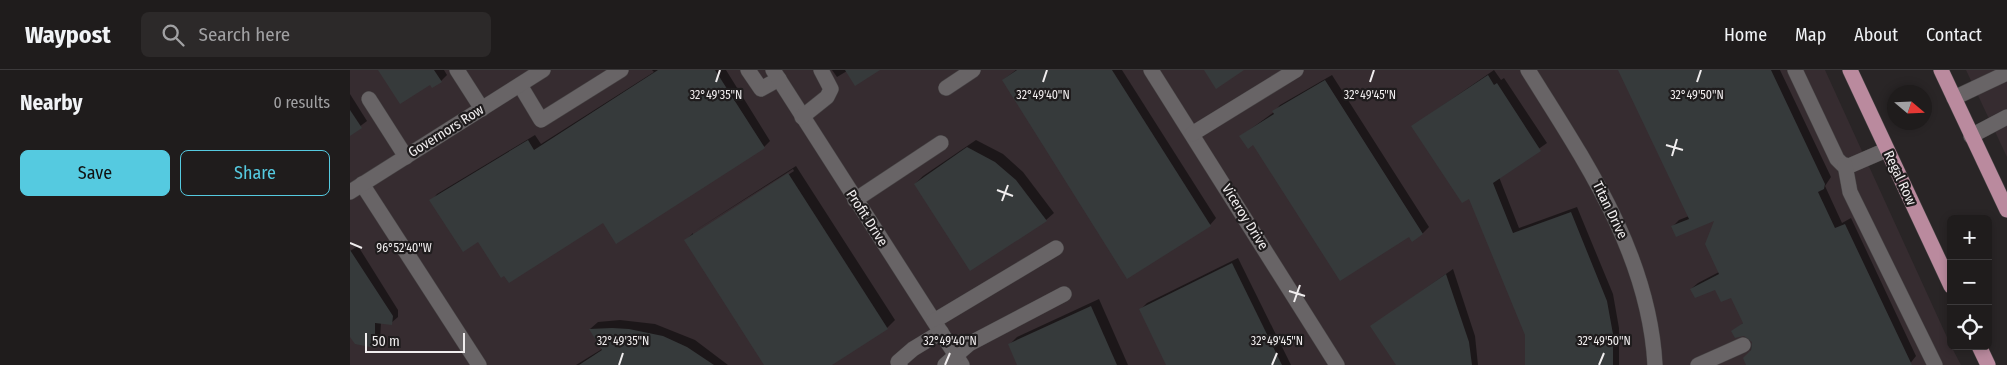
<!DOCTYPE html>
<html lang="en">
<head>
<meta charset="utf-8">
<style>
  :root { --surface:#1f1c1c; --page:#2c2929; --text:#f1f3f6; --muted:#a1a1a3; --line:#3c3a3b; --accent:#55cae0 }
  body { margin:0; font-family:"Fira Sans Condensed",sans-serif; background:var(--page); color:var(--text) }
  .controls { position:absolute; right:15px; bottom:15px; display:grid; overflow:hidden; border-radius:8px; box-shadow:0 2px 8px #0003 }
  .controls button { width:45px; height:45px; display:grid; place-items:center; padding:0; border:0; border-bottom:1px solid var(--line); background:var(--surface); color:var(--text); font:25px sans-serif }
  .compass { position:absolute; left:1537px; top:15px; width:45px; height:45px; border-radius:50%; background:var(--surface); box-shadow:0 2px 8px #0003; rotate:109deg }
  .scale { position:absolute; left:15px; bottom:12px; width:100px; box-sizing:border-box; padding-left:5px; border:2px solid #f0edee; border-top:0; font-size:14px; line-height:18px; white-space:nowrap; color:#f0edee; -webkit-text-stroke:4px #1f1c1d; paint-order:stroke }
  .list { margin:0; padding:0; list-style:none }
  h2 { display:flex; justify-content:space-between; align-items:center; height:65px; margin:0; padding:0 20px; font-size:21px }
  h2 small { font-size:16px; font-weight:400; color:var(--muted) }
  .actions { display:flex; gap:10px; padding:15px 20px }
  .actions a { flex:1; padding:11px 0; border:1px solid var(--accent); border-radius:8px; text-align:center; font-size:18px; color:var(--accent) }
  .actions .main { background:var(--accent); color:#111 }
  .icon { flex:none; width:28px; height:28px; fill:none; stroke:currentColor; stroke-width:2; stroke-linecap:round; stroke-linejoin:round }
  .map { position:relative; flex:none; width:1657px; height:295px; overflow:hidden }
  header { display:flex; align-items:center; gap:30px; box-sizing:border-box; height:70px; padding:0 25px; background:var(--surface); border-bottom:1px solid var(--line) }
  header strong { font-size:24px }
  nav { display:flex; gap:28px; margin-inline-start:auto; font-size:18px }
  .search { width:350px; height:45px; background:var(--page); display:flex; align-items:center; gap:12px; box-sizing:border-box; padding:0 18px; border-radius:8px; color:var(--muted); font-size:19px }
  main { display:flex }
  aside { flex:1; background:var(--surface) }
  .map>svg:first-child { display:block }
</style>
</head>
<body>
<header>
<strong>Waypost</strong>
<div class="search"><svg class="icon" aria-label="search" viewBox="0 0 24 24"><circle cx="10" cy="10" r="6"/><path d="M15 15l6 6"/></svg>Search here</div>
<nav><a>Home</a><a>Map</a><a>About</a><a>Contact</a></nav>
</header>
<main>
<aside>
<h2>Nearby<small>0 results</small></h2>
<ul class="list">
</ul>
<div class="actions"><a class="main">Save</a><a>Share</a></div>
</aside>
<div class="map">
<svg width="1657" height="295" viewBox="0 0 1657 295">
  <rect width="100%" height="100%" fill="#292526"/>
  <g fill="#362c30">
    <path d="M0 0H1475L1601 276 1611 295H0Z"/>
    <path d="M1616 0H1657V87Z"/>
  </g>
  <g fill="#0007">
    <path d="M30 0H94L97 5 91 11 80 13Z"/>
    <path d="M302 0H376L420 71 414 77 253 151 129 170 81 131 87 124 185 65 191 74 304 2Z"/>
    <path d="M482 0H527L497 1 487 7Z"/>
    <path d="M666 0H772L866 148 860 155 653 10Z"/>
    <path d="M1144 0 1151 10 1154 8 1197 73 1149 107 1169 158 1227 137 1263 224 1269 258V295H1177V265L1120 127 1063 56Z"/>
    <path d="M1269 0H1430L1481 107 1475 116 1492 153 1501 148 1566 286 1559 295H1397L1403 271 1395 264 1383 262 1394 252 1381 226 1366 219H1341L1348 213 1369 202 1366 148 1323 156 1329 150 1339 146Z"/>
    <path d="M982 5 1079 157 1072 164 1059 165 891 66 924 42 930 35Z"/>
    <path d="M0 24 17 51 0 64Z"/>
    <path d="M626 70 653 84 673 102 704 143 696 150 565 114 573 106Z"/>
    <path d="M446 96 545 250 537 258 480 295H416L336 170 343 163V166L444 101 443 99 343 162Z"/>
    <path d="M8 176 48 240V247L41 253 31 252 30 271 24 277 0 264V181Z"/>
    <path d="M888 188 941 295H818L791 239 797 233Z"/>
    <path d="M1103 199 1125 266 1128 295H1047L1022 256Z"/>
    <path d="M749 229 778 295H669L659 275 667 267Z"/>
    <path d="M270 250 305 254 345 270 378 295H226L252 279 240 259 248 252Z"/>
  </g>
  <g fill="#363a3b">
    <path d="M28 0H84L92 12 82 18 80 15 50 34Z"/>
    <path d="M308 0H365L415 78 266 174 253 153 159 213 154 206 151 208 128 172 113 182 79 130 178 70 184 80Z"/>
    <path d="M495 0H530L505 16Z"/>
    <path d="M667 0H762L861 156 777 209 652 10Z"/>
    <path d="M854 0H894L866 19Z"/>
    <path d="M1268 0H1421L1475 114 1474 119 1468 122 1485 158 1495 154 1562 295H1396L1393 288 1401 280 1402 272 1394 266 1385 268 1381 261 1393 253 1381 228 1371 232 1365 220 1345 228 1340 219 1369 204 1355 174 1364 151 1326 167 1321 156 1339 149Z"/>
    <path d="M1138 5 1144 15 1147 13 1191 81 1143 113 1163 163 1221 142 1257 231 1263 264V295H1175V265L1119 129 1112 133 1061 56Z"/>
    <path d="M975 10 1073 164 1062 172 1059 167 990 211 903 75 898 79 889 66 924 44 922 41Z"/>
    <path d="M0 40 12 58 0 66Z"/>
    <path d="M617 77 645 92 666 110 697 151 620 201 564 114Z"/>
    <path d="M438 103 538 259 482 295H414L334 170Z"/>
    <path d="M0 180 43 246 42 255 25 253V278L5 274 0 267Z"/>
    <path d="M882 193 932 295H816L789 239Z"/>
    <path d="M1096 204 1119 272 1122 295H1046L1020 256Z"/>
    <path d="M741 236 767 295H667L658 274Z"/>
    <path d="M262 258 279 259 313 266 337 277 364 295H229L252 280 239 259Z"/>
  </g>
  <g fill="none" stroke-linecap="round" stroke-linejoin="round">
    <g stroke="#474445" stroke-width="16">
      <g id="minor">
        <path d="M107 0 132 39"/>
        <path d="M398 0 411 19 429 9"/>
        <path d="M423 0 612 295"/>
        <path d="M801 0 987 295"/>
        <path d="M1178 0C1235 91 1299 184 1305 295"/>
        <path d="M1445 0 1487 89 1493 95 1499 96 1536 80"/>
        <path d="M170 15 191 50 271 0"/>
        <path d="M596 18 623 0"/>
        <path d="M1604 28 1657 3"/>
        <path d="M19 29 56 87"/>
        <path d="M452 47 477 27 481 19 471 0"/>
        <path d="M842 64 946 0"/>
        <path d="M1621 66 1657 47"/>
        <path d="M1495 95 1500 122 1585 295"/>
        <path d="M12 114 129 295"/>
        <path d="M0 122 193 0"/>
        <path d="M505 130 591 73"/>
        <path d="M584 251 706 178"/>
        <path d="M550 295 548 292 563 279 591 262"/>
        <path d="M595 295 619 274 714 224"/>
        <path d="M1348 295 1393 275"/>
      </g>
    </g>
    <g stroke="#474445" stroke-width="16">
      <g id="major">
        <path d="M1500 0 1601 216"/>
        <path d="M1591 0 1657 140"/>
        <path d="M1629 276 1638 295"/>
      </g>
    </g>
    <use href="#minor" stroke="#686466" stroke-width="15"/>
    <use href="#major" stroke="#ba8a9e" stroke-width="15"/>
  </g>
  <path fill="none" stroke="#f0edee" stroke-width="2" d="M366 12 370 0M693 12 697 0M1020 12 1024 0M1347 12 1351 0M1316 75 1333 80M1322 86 1327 69M647 120 663 126M652 131 658 115M0 173 12 178M939 221 955 226M944 232 950 215M269 295 273 283M595 295 600 283M922 295 927 283M1249 295 1254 283"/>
  <g text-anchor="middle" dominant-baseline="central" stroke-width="4.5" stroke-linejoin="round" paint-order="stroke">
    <g font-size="14" fill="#f0edee" stroke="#1f1c1d">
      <text transform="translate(96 61) rotate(-32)">Governors Row</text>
      <text transform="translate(1550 108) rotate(65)">Regal Row</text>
      <text transform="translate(1260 140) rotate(64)">Titan Drive</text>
      <text transform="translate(895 147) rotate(58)">Viceroy Drive</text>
      <text transform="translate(517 148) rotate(57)">Profit Drive</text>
    </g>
  </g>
  <g font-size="12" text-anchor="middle" fill="#f0edee" stroke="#1f1c1d" stroke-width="4.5" stroke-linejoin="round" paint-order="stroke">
    <text x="693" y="29">32°49'40"N</text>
    <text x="1020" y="29">32°49'45"N</text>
    <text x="1347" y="29">32°49'50"N</text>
    <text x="366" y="29">32°49'35"N</text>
    <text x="54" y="182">96°52'40"W</text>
    <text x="273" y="275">32°49'35"N</text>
    <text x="600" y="275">32°49'40"N</text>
    <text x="927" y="275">32°49'45"N</text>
    <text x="1254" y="275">32°49'50"N</text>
  </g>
</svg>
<div class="controls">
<button>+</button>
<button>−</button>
<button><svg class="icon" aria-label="locate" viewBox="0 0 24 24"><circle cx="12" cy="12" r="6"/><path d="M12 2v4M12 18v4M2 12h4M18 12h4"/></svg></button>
</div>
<svg class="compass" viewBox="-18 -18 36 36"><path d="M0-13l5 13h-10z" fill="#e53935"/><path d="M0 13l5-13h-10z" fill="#a1a1a3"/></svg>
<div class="scale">50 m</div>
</div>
</main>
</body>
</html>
